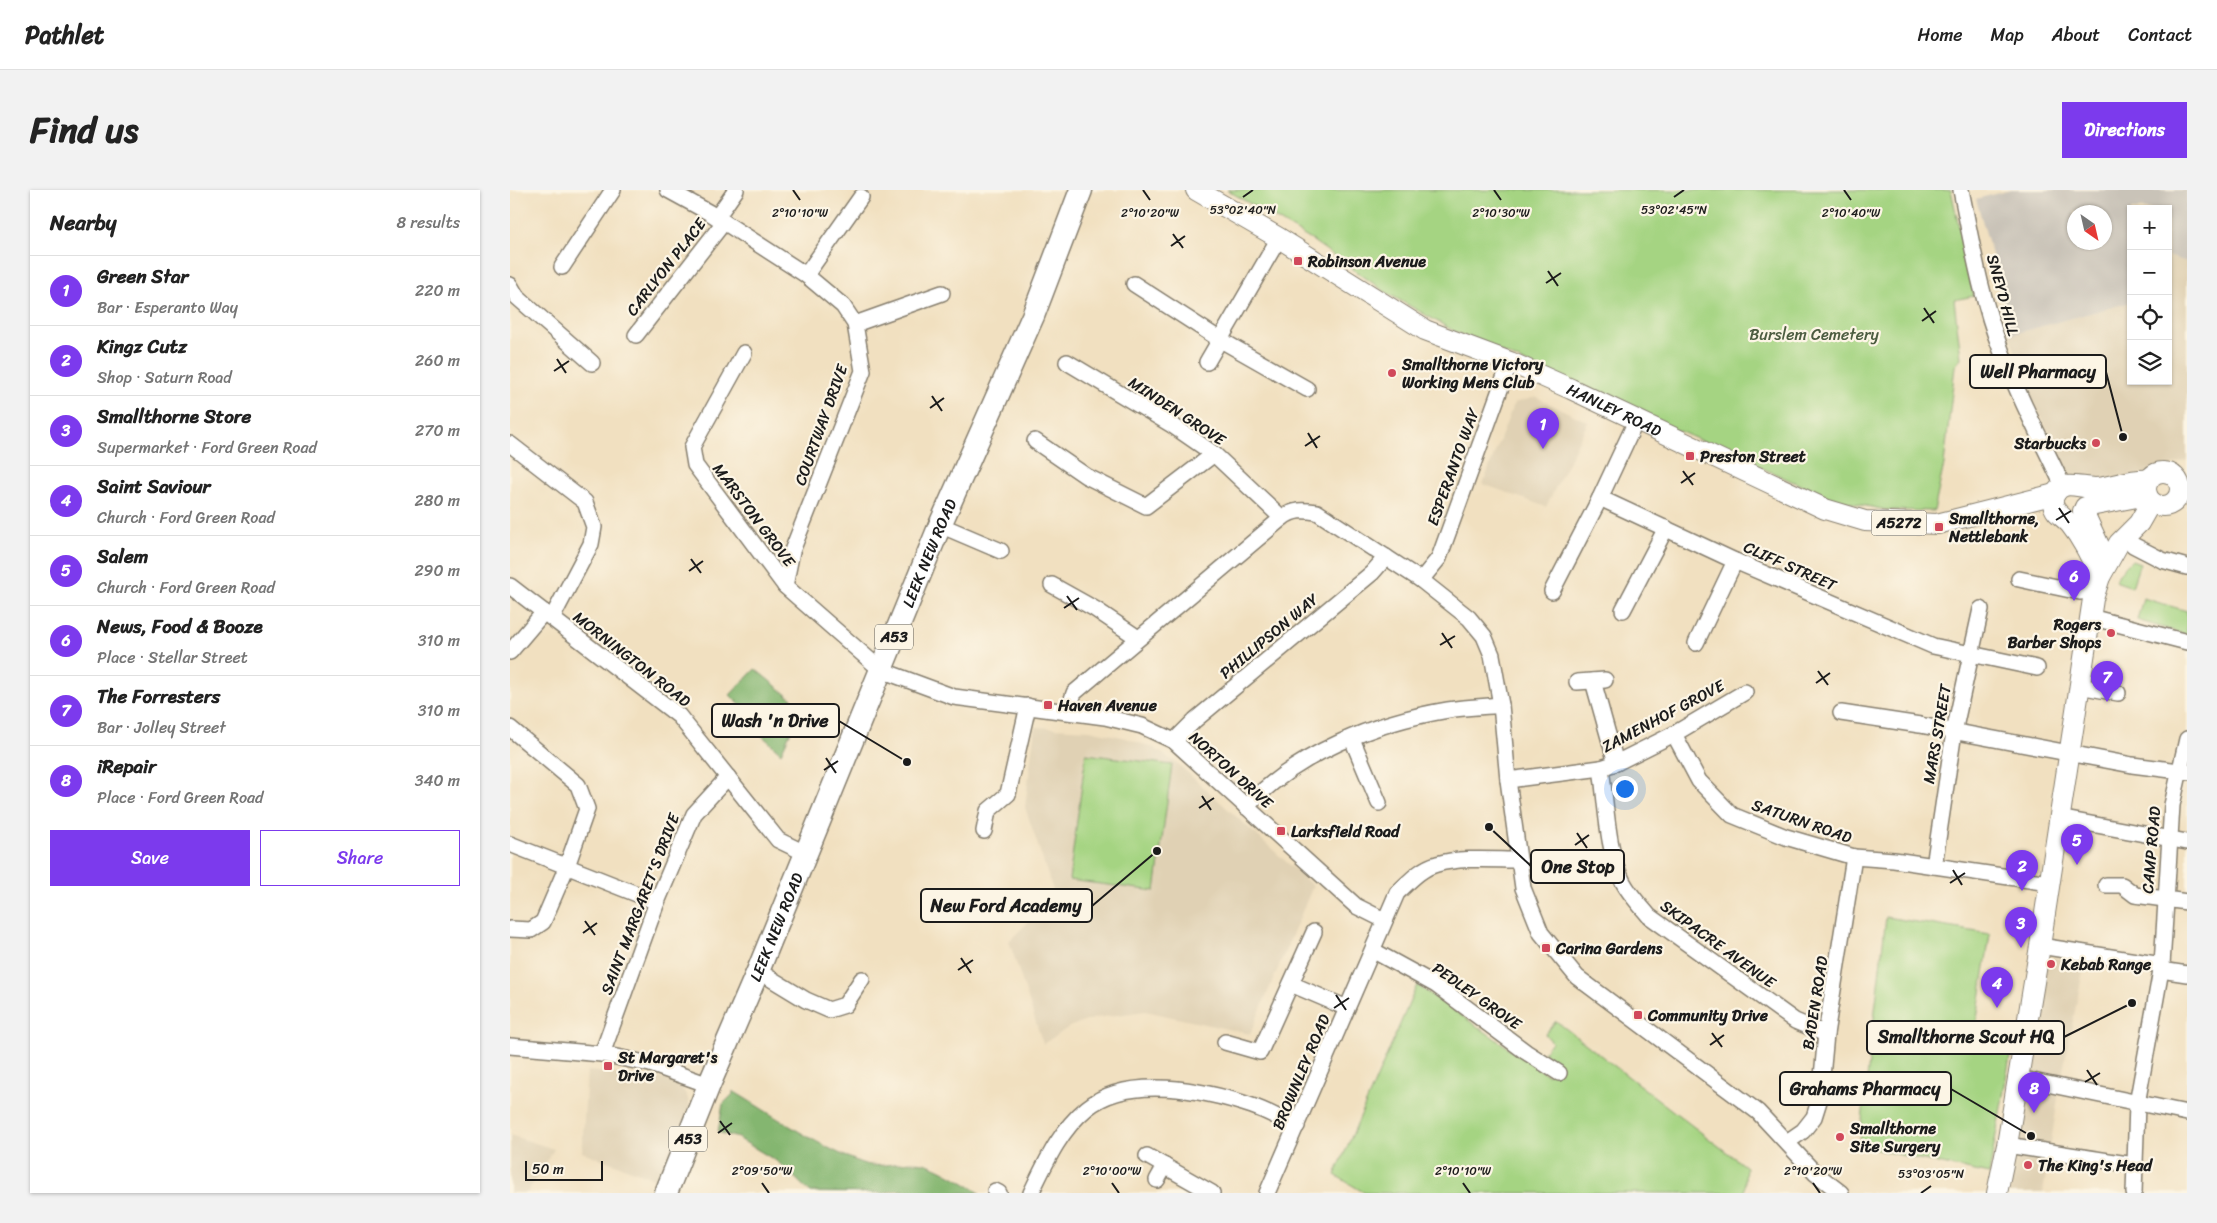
<!DOCTYPE html>
<html lang="en">
<head>
<meta charset="utf-8">
<style>
  :root { --surface:#fff; --page:#f2f2f2; --text:#222; --muted:#767676; --line:#e0e0e0; --accent:#7c3aed }
  body { margin:0; font-family:Sriracha,sans-serif; background:var(--page); color:var(--text) }
  .controls { position:absolute; right:15px; top:15px; display:grid; overflow:hidden; border-radius:0px; box-shadow:0 1px 4px #0004 }
  .controls button { width:45px; height:45px; display:grid; place-items:center; padding:0; border:0; border-bottom:1px solid var(--line); background:var(--surface); color:var(--text); font:25px sans-serif }
  .compass { position:absolute; left:1557px; top:15px; width:45px; height:45px; border-radius:50%; background:var(--surface); box-shadow:0 1px 4px #0004; rotate:146deg }
  .scale { position:absolute; left:15px; bottom:12px; width:78px; box-sizing:border-box; padding-left:5px; border:2px solid #1c1c1c; border-top:0; font-size:14px; line-height:18px; white-space:nowrap; color:#1c1c1c; -webkit-text-stroke:4px #fcf5e5; paint-order:stroke }
  .you { position:absolute; left:1114px; top:598px; width:18px; height:18px; margin:-12px; border:4px solid #fff; border-radius:50%; background:#1a73e8; box-shadow:0 0 0 8px #1a73e833 }
  .badge { display:grid; place-items:center; width:32px; height:32px; border-radius:50%; background:var(--accent); color:#fff; font-size:16px; font-weight:700 }
  .pin { position:absolute; translate:-50% -41px; filter:drop-shadow(0 1px 2px #0008) }
  .pin::after { content:''; position:absolute; top:26px; width:18px; height:15px; background:inherit; clip-path:polygon(0 0,100% 0,50% 100%) }
  .list { margin:0; padding:0; list-style:none }
  h2 { display:flex; justify-content:space-between; align-items:center; height:65px; margin:0; padding:0 20px; font-size:21px }
  h2 small { font-size:16px; font-weight:400; color:var(--muted) }
  .list li { display:grid; grid-template-columns:32px 1fr auto; gap:15px; align-items:center; box-sizing:border-box; height:70px; padding:0 20px; border-top:1px solid var(--line) }
  .list b { display:block; font-size:19px; white-space:nowrap }
  .list p { margin:0; font-size:16px; white-space:nowrap; color:var(--muted) }
  .list em { font-size:16px; font-style:normal; color:var(--muted) }
  .actions { display:flex; gap:10px; padding:15px 20px }
  .actions a { flex:1; padding:11px 0; border:1px solid var(--accent); border-radius:0px; text-align:center; font-size:18px; color:var(--accent) }
  .actions .main { background:var(--accent); color:#fff }
  .icon { flex:none; width:28px; height:28px; fill:none; stroke:currentColor; stroke-width:2; stroke-linecap:round; stroke-linejoin:round }
  .map { position:relative; flex:none; width:1677px; height:1003px; overflow:hidden; border-radius:0px }
  header { display:flex; align-items:center; gap:30px; box-sizing:border-box; height:70px; padding:0 25px; background:var(--surface); border-bottom:1px solid var(--line) }
  header strong { font-size:24px }
  nav { display:flex; gap:28px; margin-inline-start:auto; font-size:18px }
  .intro { display:flex; align-items:center; justify-content:space-between; box-sizing:border-box; height:120px; padding:0 30px }
  h1 { margin:0; font-size:35px }
  .button { padding:12px 22px; border-radius:0px; background:var(--accent); color:#fff; font-size:18px; font-weight:700 }
  main { display:flex; gap:30px; padding:0 30px }
  aside { flex:1; background:var(--surface); border-radius:0px; box-shadow:0 1px 4px #0004 }
  .map>svg:first-child { display:block }
</style>
</head>
<body>
<header>
<strong>Pathlet</strong>
<nav><a>Home</a><a>Map</a><a>About</a><a>Contact</a></nav>
</header>
<div class="intro"><h1>Find us</h1><a class="button">Directions</a></div>
<main>
<aside>
<h2>Nearby<small>8 results</small></h2>
<ul class="list">
<li><span class="badge">1</span><div><b>Green Star</b><p>Bar · Esperanto Way</p></div><em>220 m</em></li>
<li><span class="badge">2</span><div><b>Kingz Cutz</b><p>Shop · Saturn Road</p></div><em>260 m</em></li>
<li><span class="badge">3</span><div><b>Smallthorne Store</b><p>Supermarket · Ford Green Road</p></div><em>270 m</em></li>
<li><span class="badge">4</span><div><b>Saint Saviour</b><p>Church · Ford Green Road</p></div><em>280 m</em></li>
<li><span class="badge">5</span><div><b>Salem</b><p>Church · Ford Green Road</p></div><em>290 m</em></li>
<li><span class="badge">6</span><div><b>News, Food &amp; Booze</b><p>Place · Stellar Street</p></div><em>310 m</em></li>
<li><span class="badge">7</span><div><b>The Forresters</b><p>Bar · Jolley Street</p></div><em>310 m</em></li>
<li><span class="badge">8</span><div><b>iRepair</b><p>Place · Ford Green Road</p></div><em>340 m</em></li>
</ul>
<div class="actions"><a class="main">Save</a><a>Share</a></div>
</aside>
<div class="map">
<svg width="1677" height="1003" viewBox="0 0 1677 1003">
  <rect width="100%" height="100%" fill="#fcf5e5"/>
  <filter id="ink" filterUnits="userSpaceOnUse"><feTurbulence type="fractalNoise" baseFrequency=".02" numOctaves="2"/><feDisplacementMap in="SourceGraphic" scale="10" xChannelSelector="R" yChannelSelector="G"/><feConvolveMatrix kernelMatrix="1 2 1 2 8 2 1 2 1" color-interpolation-filters="sRGB"/></filter>
  <filter id="wash" filterUnits="userSpaceOnUse"><feTurbulence type="fractalNoise" baseFrequency=".0096" numOctaves="4" result="noise"/><feDisplacementMap in="SourceGraphic" scale="20" xChannelSelector="R" yChannelSelector="G"/><feGaussianBlur stdDeviation="1.12" result="paint"/><feColorMatrix in="noise" values="0 0 0 0 0 0 0 0 0 0 0 0 0 0 0 0 0 1.4 0 .05"/><feComposite in="paint" operator="in"/></filter>
  <g filter="url(#wash)">
    <rect width="100%" height="100%" fill="#f1e0c0"/>
    <g fill="#e0d1b4">
      <path d="M1658 66 1677 72V270L1647 280 1611 289 1559 287 1517 196 1500 145 1621 112V191H1658Z"/>
      <path d="M1026 207 1078 232 1036 317 973 294 1004 213Z"/>
      <path d="M525 537 580 540 616 548 644 558 668 574 803 696 740 844 635 821 586 828 561 836 533 854 499 751 545 706 515 617Z"/>
      <path d="M1536 767 1575 771 1550 895 1533 1003H1494Z"/>
      <path d="M77 881 157 889 170 896 177 906 180 916 179 924 149 990 72 962Z"/>
      <path d="M0 945 44 959 17 1003H0Z"/>
    </g>
    <path fill="#c9c3b8" fill-rule="evenodd" d="M1501 0H1677V72L1658 66V19H1621V112L1500 145 1489 89 1466 9ZM1564 22H1594V52H1564Z"/>
    <g fill="#a5d482" stroke="#60784f">
      <path d="M717 0H1441L1464 106 1444 110 1451 168 1445 176 1434 274 1424 321 1376 320 1322 309 944 141 877 103 803 51Z"/>
      <path d="M1622 370 1630 373 1622 397 1605 391 1611 381Z"/>
      <path d="M1633 408 1677 421V445L1627 430Z"/>
      <path d="M576 564 662 575 645 701 559 690Z"/>
      <path d="M1376 727 1480 744 1463 855 1501 861 1479 984 1349 956Z"/>
      <path d="M907 795 1038 885 1045 872 1034 862 1042 852 1035 844 1046 831 1236 977 1234 1003H855L825 985Z"/>
    </g>
    <g fill="#84b670" stroke="#506946">
      <path d="M245 479 292 517 271 563 247 541 234 519 220 505Z"/>
      <path d="M223 901C263 925 306 955 349 972 371 981 391 969 413 973 426 975 458 995 470 1003H422L388 1000 373 1003 300 1002 268 972 228 948 208 942 213 914 223 904Z"/>
    </g>
  </g>
  <g filter="url(#ink)">
    <g fill="none" stroke-linecap="round" stroke-linejoin="round">
      <g stroke="#867e6e" stroke-width="18">
        <g id="minor">
          <path d="M158 0 200 23 296 85 333 116 345 134 353 181 282 361 275 396"/>
          <path d="M1451 0C1462 54 1471 109 1491 160 1508 207 1532 251 1553 296"/>
          <path d="M207 27 226 0"/>
          <path d="M52 77 103 0"/>
          <path d="M296 85 351 7"/>
          <path d="M624 94 709 149 797 199"/>
          <path d="M0 95 7 107 82 173"/>
          <path d="M345 134 432 103"/>
          <path d="M126 145 214 32"/>
          <path d="M234 163 182 257 185 275 275 396 371 480 444 507 595 527 632 536 664 551 846 716 874 730"/>
          <path d="M557 172 662 235 704 264 772 328"/>
          <path d="M697 172 769 48"/>
          <path d="M525 251 576 286 636 316 704 264"/>
          <path d="M0 254 75 312 84 337 81 354 42 428"/>
          <path d="M1090 308 1225 371 1423 456 1527 478"/>
          <path d="M430 335 491 361"/>
          <path d="M1623 355 1652 370 1677 377"/>
          <path d="M1509 389 1570 402 1585 401"/>
          <path d="M911 390 929 368 1000 172"/>
          <path d="M542 395 585 419 628 448"/>
          <path d="M0 396 169 526 268 650 295 663"/>
          <path d="M1042 401 1090 308 1127 229"/>
          <path d="M1113 420 1156 338"/>
          <path d="M1580 427 1677 452"/>
          <path d="M1186 453 1225 371"/>
          <path d="M0 462 34 422"/>
          <path d="M1083 491 1106 573"/>
          <path d="M1067 492 1095 490"/>
          <path d="M1569 496 1608 503"/>
          <path d="M558 521 564 503 772 328C784 319 793 320 807 322L911 390 959 428 974 446 982 465 991 515 998 590 1013 698 1031 743 1067 787 1248 922 1305 983 1331 1003"/>
          <path d="M1331 523 1410 535 1622 575 1677 582"/>
          <path d="M0 538 68 595 77 619 57 676 33 732 21 740 0 739"/>
          <path d="M1164 544 1189 591 1222 625 1276 647 1344 667 1384 670 1539 693"/>
          <path d="M842 549 869 613"/>
          <path d="M664 551 685 530 862 383 876 367"/>
          <path d="M1091 578C1096 611 1097 663 1113 692 1120 705 1130 715 1139 726L1285 831 1316 844"/>
          <path d="M998 590 1091 578 1106 573 1164 544 1235 502"/>
          <path d="M736 617C787 563 866 532 938 520 956 517 974 517 991 515"/>
          <path d="M1549 628 1677 652"/>
          <path d="M474 641 478 621 498 604 518 516"/>
          <path d="M0 654 147 712"/>
          <path d="M1424 676 1444 542 1471 419"/>
          <path d="M1596 695H1612L1625 705 1677 712"/>
          <path d="M1530 756 1652 775 1651 780 1677 784"/>
          <path d="M864 761 926 795 1016 862 1049 883"/>
          <path d="M1652 775 1662 615 1677 549"/>
          <path d="M248 781 296 810 319 820 335 815 352 789"/>
          <path d="M781 794 837 818"/>
          <path d="M715 852 750 862 804 742"/>
          <path d="M0 856 92 864 140 874 199 895"/>
          <path d="M92 864 147 712 184 624 218 587"/>
          <path d="M1508 888 1677 923"/>
          <path d="M1277 952 1293 941 1304 927 1310 908 1316 844 1344 667"/>
          <path d="M1497 955 1624 975"/>
          <path d="M637 966 702 1003"/>
          <path d="M647 990 655 976"/>
          <path d="M485 1001 489 1003"/>
          <path d="M521 1003C536 972 550 940 577 918 618 884 695 900 742 916 757 921 772 930 787 936"/>
          <path d="M757 1003 887 703C899 692 911 678 927 674 952 667 983 670 1009 670"/>
          <path d="M1624 1003 1627 914 1651 780"/>
        </g>
      </g>
      <g stroke="#867e6e" stroke-width="22">
        <g id="major">
          <path id="s1" d="M686 0 769 48 915 140 1000 172 1061 199 1315 319 1355 331 1427 334 1545 304"/>
          <circle cx="1653" cy="299" r="17"/>
          <path d="M1575 317 1637 305"/>
          <path d="M1573 321 1592 362"/>
          <path d="M1590 387C1581 368 1573 350 1560 334 1554 327 1544 323 1543 313 1542 305 1548 298 1555 296 1560 294 1577 298 1585 298 1603 297 1621 288 1639 290"/>
          <path d="M1487 1003 1497 955 1530 756 1583 409 1590 387 1609 353 1629 333 1641 312"/>
        </g>
      </g>
      <g stroke="#867e6e" stroke-width="25">
        <g id="highway">
          <path id="s2" d="M156 1003 199 895 248 781 430 335 523 126 571 0"/>
        </g>
      </g>
      <use href="#minor" stroke="#fff" stroke-width="15"/>
      <use href="#major" stroke="#fff" stroke-width="20"/>
      <use href="#highway" stroke="#fff" stroke-width="22"/>
    </g>
  </g>
  <path fill="none" stroke="#1c1c1c" stroke-width="2" d="M283 0 290 10M633 0 640 10M984 0 991 10M1334 0 1341 10M733 7 743 0M1164 7 1174 0M663 44 673 58M661 56 675 46M1038 81 1048 96M1036 93 1051 83M1414 118 1424 133M1412 131 1426 121M47 169 56 183M44 181 59 171M422 206 432 221M420 218 434 208M798 243 807 258M795 256 810 246M1173 281 1183 295M1171 293 1185 283M1549 318 1559 333M1546 330 1561 321M181 369 191 383M179 381 193 371M557 406 567 420M554 418 569 408M932 443 942 458M930 455 945 446M1308 481 1318 495M1306 493 1320 483M316 568 326 583M314 580 328 571M692 606 701 620M689 618 704 608M1067 643 1077 658M1065 655 1079 645M1443 680 1452 695M1440 693 1455 683M75 731 85 745M73 743 87 733M451 768 461 783M448 780 463 770M826 805 836 820M824 818 839 808M1202 843 1212 857M1200 855 1214 845M1577 880 1587 895M1575 892 1590 883M210 931 220 945M208 943 222 933M252 993 259 1003M602 993 609 1003M953 993 960 1003M1303 993 1310 1003M1411 1003 1421 996"/>
  <g fill="#d1495b" stroke="#fcf5e5" stroke-width="2">
    <rect x="783" y="66" width="10" height="10" rx="2.5"/>
    <circle cx="882" cy="183" r="5"/>
    <circle cx="1586" cy="253" r="5"/>
    <rect x="1175" y="261" width="10" height="10" rx="2.5"/>
    <rect x="1424" y="332" width="10" height="10" rx="2.5"/>
    <circle cx="1601" cy="443" r="5"/>
    <rect x="533" y="510" width="10" height="10" rx="2.5"/>
    <rect x="766" y="636" width="10" height="10" rx="2.5"/>
    <rect x="1031" y="753" width="10" height="10" rx="2.5"/>
    <circle cx="1541" cy="774" r="5"/>
    <rect x="1123" y="820" width="10" height="10" rx="2.5"/>
    <rect x="93" y="871" width="10" height="10" rx="2.5"/>
    <circle cx="1330" cy="947" r="5"/>
    <circle cx="1518" cy="975" r="5"/>
  </g>
  <g text-anchor="middle" dominant-baseline="central" stroke-width="4.5" stroke-linejoin="round" paint-order="stroke">
    <g fill="#fcf5e5" stroke="#5f5d58" stroke-width="1">
      <rect x="1361.5" y="320.5" width="55" height="25" rx="4"/>
      <rect x="365" y="434.5" width="38" height="25" rx="4"/>
      <rect x="159" y="936.5" width="38" height="25" rx="4"/>
    </g>
    <g font-size="15" font-weight="bold" fill="#1c1c1c">
      <text x="1389" y="333">A5272</text>
      <text x="384" y="447">A53</text>
      <text x="178" y="949">A53</text>
    </g>
    <g font-size="16" font-weight="bold" fill="#1c1c1c" stroke="#fcf5e5" text-anchor="start">
      <text x="798" y="71">Robinson Avenue</text>
      <text x="892" y="174">Smallthorne Victory<tspan x="892" dy="18">Working Mens Club</tspan></text>
      <text x="1576" y="253" text-anchor="end">Starbucks</text>
      <text x="1190" y="266">Preston Street</text>
      <text x="1439" y="328">Smallthorne,<tspan x="1439" dy="18">Nettlebank</tspan></text>
      <text x="1591" y="434" text-anchor="end">Rogers<tspan x="1591" dy="18">Barber Shops</tspan></text>
      <text x="548" y="515">Haven Avenue</text>
      <text x="781" y="641">Larksfield Road</text>
      <text x="1046" y="758">Carina Gardens</text>
      <text x="1551" y="774">Kebab Range</text>
      <text x="1138" y="825">Community Drive</text>
      <text x="108" y="867">St Margaret's<tspan x="108" dy="18">Drive</tspan></text>
      <text x="1340" y="938">Smallthorne<tspan x="1340" dy="18">Site Surgery</tspan></text>
      <text x="1528" y="975">The King's Head</text>
    </g>
    <g font-size="16" fill="#1c1c1c" stroke="#fcf5e5">
      <text transform="translate(156 77) rotate(-52)">CARLYON PLACE</text>
      <text transform="translate(1493 105) rotate(75)">SNEYD HILL</text>
      <text stroke="none"><textPath href="#s1" startOffset="474">HANLEY ROAD</textPath></text>
      <text transform="translate(667 221) rotate(33)">MINDEN GROVE</text>
      <text transform="translate(311 235) rotate(-70)">COURTWAY DRIVE</text>
      <text transform="translate(943 277) rotate(-70)">ESPERANTO WAY</text>
      <text transform="translate(244 325) rotate(53)">MARSTON GROVE</text>
      <text stroke="none"><textPath href="#s2" startOffset="692">LEEK NEW ROAD</textPath></text>
      <text transform="translate(1280 376) rotate(24)">CLIFF STREET</text>
      <text transform="translate(759 446) rotate(-40)">PHILLIPSON WAY</text>
      <text transform="translate(122 469) rotate(38)">MORNINGTON ROAD</text>
      <text transform="translate(1153 526) rotate(-28)">ZAMENHOF GROVE</text>
      <text transform="translate(1427 544) rotate(-80)">MARS STREET</text>
      <text transform="translate(721 580) rotate(42)">NORTON DRIVE</text>
      <text transform="translate(1292 631) rotate(19)">SATURN ROAD</text>
      <text transform="translate(1641 660) rotate(-85)">CAMP ROAD</text>
      <text transform="translate(130 714) rotate(-69)">SAINT MARGARET'S DRIVE</text>
      <text stroke="none"><textPath href="#s2" startOffset="288">LEEK NEW ROAD</textPath></text>
      <text transform="translate(1208 754) rotate(36)">SKIPACRE AVENUE</text>
      <text transform="translate(967 806) rotate(35)">PEDLEY GROVE</text>
      <text transform="translate(1305 813) rotate(-81)">BADEN ROAD</text>
      <text transform="translate(791 882) rotate(-67)">BROWNLEY ROAD</text>
    </g>
    <g font-size="16" fill="#4c5c40" stroke="#fcf5e5">
      <text x="1304" y="144">Burslem Cemetery</text>
    </g>
  </g>
  <g font-size="12" text-anchor="middle" fill="#1c1c1c" stroke="#fcf5e5" stroke-width="4.5" stroke-linejoin="round" paint-order="stroke">
    <text x="733" y="24">53°02'40"N</text>
    <text x="1164" y="24">53°02'45"N</text>
    <text x="290" y="27">2°10'10"W</text>
    <text x="640" y="27">2°10'20"W</text>
    <text x="1341" y="27">2°10'40"W</text>
    <text x="991" y="27">2°10'30"W</text>
    <text x="252" y="985">2°09'50"W</text>
    <text x="602" y="985">2°10'00"W</text>
    <text x="953" y="985">2°10'10"W</text>
    <text x="1303" y="985">2°10'20"W</text>
    <text x="1421" y="988">53°03'05"N</text>
  </g>
  <path fill="none" stroke="#1c1c1c" stroke-width="2" d="M1613 247L1596 182M397 572L329 531M979 637L1021 676M647 661L582 716M1622 813L1554 847M1521 946L1441 899"/>
  <g fill="#1c1c1c" stroke="#fcf5e5" stroke-width="2">
    <circle cx="1613" cy="247" r="5"/>
    <circle cx="397" cy="572" r="5"/>
    <circle cx="979" cy="637" r="5"/>
    <circle cx="647" cy="661" r="5"/>
    <circle cx="1622" cy="813" r="5"/>
    <circle cx="1521" cy="946" r="5"/>
  </g>
  <g fill="#fcf5e5" stroke="#1c1c1c" stroke-width="2">
    <rect x="1460" y="165" width="136" height="33" rx="5"/>
    <rect x="202" y="514" width="127" height="33" rx="5"/>
    <rect x="1021" y="660" width="93" height="33" rx="5"/>
    <rect x="411" y="699" width="171" height="33" rx="5"/>
    <rect x="1357" y="831" width="197" height="33" rx="5"/>
    <rect x="1270" y="882" width="171" height="33" rx="5"/>
  </g>
  <g font-size="18" text-anchor="middle" font-weight="bold" fill="#1c1c1c">
    <text x="1528" y="188">Well Pharmacy</text>
    <text x="265" y="537">Wash 'n Drive</text>
    <text x="1068" y="683">One Stop</text>
    <text x="496" y="722">New Ford Academy</text>
    <text x="1456" y="853">Smallthorne Scout HQ</text>
    <text x="1355" y="905">Grahams Pharmacy</text>
  </g>
</svg>
<div class="controls">
<button>+</button>
<button>−</button>
<button><svg class="icon" aria-label="locate" viewBox="0 0 24 24"><circle cx="12" cy="12" r="6"/><path d="M12 2v4M12 18v4M2 12h4M18 12h4"/></svg></button>
<button><svg class="icon" aria-label="layers" viewBox="0 0 24 24"><path d="M12 4l9 5-9 5-9-5zM3 14l9 5 9-5"/></svg></button>
</div>
<svg class="compass" viewBox="-18 -18 36 36"><path d="M0-13l5 13h-10z" fill="#e53935"/><path d="M0 13l5-13h-10z" fill="#767676"/></svg>
<div class="scale">50 m</div>
<div class="you"></div>
<div class="pin badge" style="left:1033px;top:259px">1</div>
<div class="pin badge" style="left:1512px;top:701px">2</div>
<div class="pin badge" style="left:1511px;top:758px">3</div>
<div class="pin badge" style="left:1487px;top:818px">4</div>
<div class="pin badge" style="left:1567px;top:675px">5</div>
<div class="pin badge" style="left:1564px;top:411px">6</div>
<div class="pin badge" style="left:1597px;top:512px">7</div>
<div class="pin badge" style="left:1524px;top:923px">8</div>
</div>
</main>
</body>
</html>
